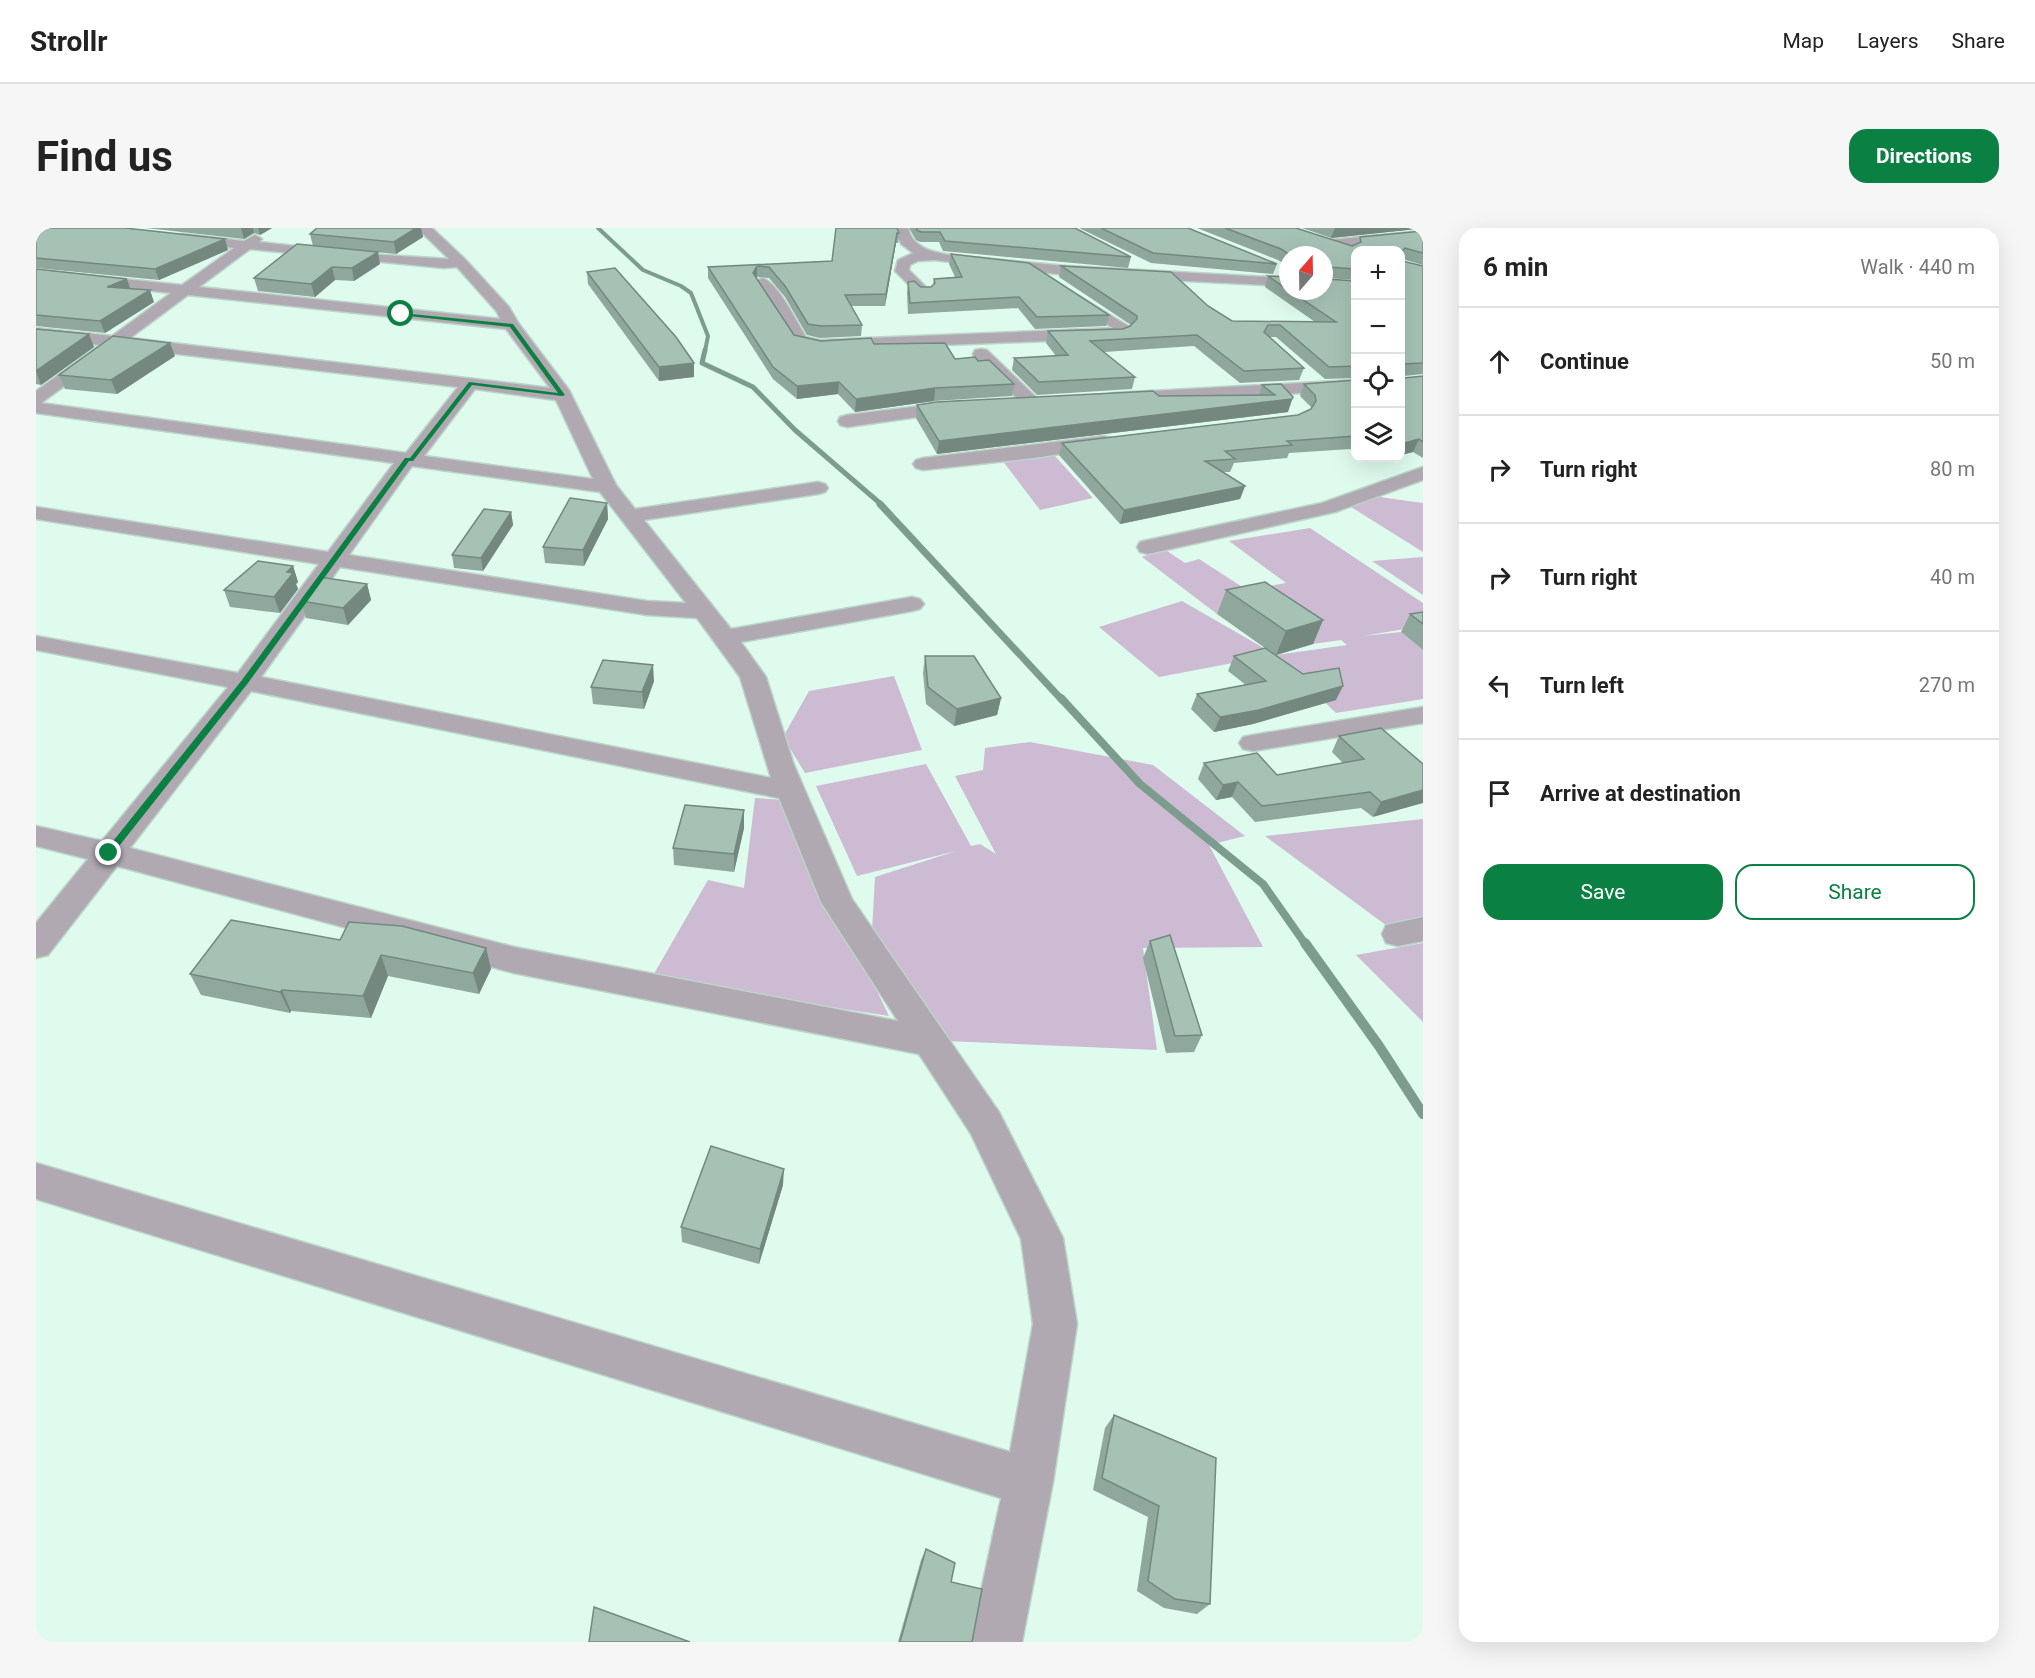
<!DOCTYPE html>
<html lang="en">
<head>
<meta charset="utf-8">
<style>
  :root { --surface:#fff; --page:#f6f6f6; --text:#222; --muted:#767676; --line:#e0e0e0; --accent:#0b8043 }
  body { margin:0; font-family:Roboto,sans-serif; background:var(--page); color:var(--text) }
  .controls { position:absolute; right:18px; top:18px; display:grid; overflow:hidden; border-radius:12px; box-shadow:0 6px 24px #0002 }
  .controls button { width:54px; height:54px; display:grid; place-items:center; padding:0; border:0; border-bottom:2px solid var(--line); background:var(--surface); color:var(--text); font:30px sans-serif }
  .compass { position:absolute; left:1243px; top:18px; width:54px; height:54px; border-radius:50%; background:var(--surface); box-shadow:0 6px 24px #0002; rotate:20deg }
  .stop { position:absolute; width:18px; height:18px; margin:-14px; border:4px solid #0b8043; border-radius:50%; background:#fff }
  .stop.end { background:#0b8043; border-color:#fff; box-shadow:0 2px 6px #0008 }
  .list { margin:0; padding:0; list-style:none }
  h2 { display:flex; justify-content:space-between; align-items:center; height:78px; margin:0; padding:0 24px; font-size:26px }
  h2 small { font-size:20px; font-weight:400; color:var(--muted) }
  .list li { display:grid; grid-template-columns:39px 1fr auto; gap:18px; align-items:center; box-sizing:border-box; height:108px; padding:0 24px; border-top:2px solid var(--line) }
  .list b { display:block; font-size:22px; white-space:nowrap }
  .list em { font-size:20px; font-style:normal; color:var(--muted) }
  .actions { display:flex; gap:12px; padding:18px 24px }
  .actions a { flex:1; padding:14px 0; border:2px solid var(--accent); border-radius:18px; text-align:center; font-size:21px; color:var(--accent) }
  .actions .main { background:var(--accent); color:#fff }
  .icon { flex:none; width:33px; height:33px; fill:none; stroke:currentColor; stroke-width:2; stroke-linecap:round; stroke-linejoin:round }
  .map { position:relative; flex:none; width:1387px; height:1414px; overflow:hidden; border-radius:18px }
  header { display:flex; align-items:center; gap:36px; box-sizing:border-box; height:84px; padding:0 30px; background:var(--surface); border-bottom:2px solid var(--line) }
  header strong { font-size:28px }
  nav { display:flex; gap:33px; margin-inline-start:auto; font-size:21px }
  .intro { display:flex; align-items:center; justify-content:space-between; box-sizing:border-box; height:144px; padding:0 36px }
  h1 { margin:0; font-size:42px }
  .button { padding:15px 27px; border-radius:18px; background:var(--accent); color:#fff; font-size:21px; font-weight:700 }
  main { display:flex; gap:36px; padding:0 36px }
  aside { flex:1; background:var(--surface); border-radius:18px; box-shadow:0 6px 24px #0002 }
  .map>svg:first-child { display:block }
</style>
</head>
<body>
<header>
<strong>Strollr</strong>
<nav><a>Map</a><a>Layers</a><a>Share</a></nav>
</header>
<div class="intro"><h1>Find us</h1><a class="button">Directions</a></div>
<main>
<div class="map">
<svg width="1387" height="1414" viewBox="0 0 1387 1414">
  <rect width="100%" height="100%" fill="#defbed"/>
  <g fill="#cdbbd3">
    <path d="M1017 226 1057 270 1004 282 966 232Z"/>
    <path d="M1336 268 1387 275V324L1315 279Z"/>
    <path d="M1274 300 1387 375V398L1327 408 1365 404 1387 422V471L1300 485 1239 427 1123 449 1063 399 1146 373 1240 427 1311 417 1305 412 1277 416 1202 370 1181 386 1106 329 1128 321 1149 335 1163 331 1211 362 1250 355 1193 313Z"/>
    <path d="M1387 329V367L1336 333Z"/>
    <path d="M858 448 886 522 769 545 747 509 773 463Z"/>
    <path d="M994 514 1117 537 1209 608 1173 617 1227 719 1107 720 1121 822 910 813 836 703 839 649 920 623 821 648 780 558 890 536 935 618 944 616 960 626 919 548 947 542 949 520Z"/>
    <path d="M719 570 749 572 853 788 615 751 672 652 708 660Z"/>
    <path d="M1387 591V697L1362 706 1229 608Z"/>
    <path d="M1387 715V794L1320 727Z"/>
  </g>
  <g fill="none" stroke-linecap="round" stroke-linejoin="round">
    <path stroke="#7c9c8d" stroke-width="4" d="M562 0 607 42 645 58 655 65 672 108 669 123"/>
    <path stroke="#7c9c8d" stroke-width="5" d="M669 122 666 135 717 159 759 202 846 277"/>
    <path stroke="#7c9c8d" stroke-width="7" d="M844 276 1026 472"/>
    <path stroke="#7c9c8d" stroke-width="8" d="M1025 470 1104 556 1227 656 1270 717"/>
    <path stroke="#7c9c8d" stroke-width="10" d="M1269 715 1343 818 1387 886"/>
    <g stroke="#bbd5c9" stroke-width="3">
      <g id="minor">
        <path d="M381 0H396L429 31 473 79 483 96 533 162 580 257 599 281 782 254 789 256 792 260 789 264 782 266 608 292 695 401 876 369 884 371 888 376 884 381 876 383 705 414 730 449 758 537 816 671 963 884 1027 1010 1041 1096 1017 1254 986 1414H934L965 1270 0 971V935L974 1224 997 1096 985 1011 935 906 883 826 478 745 81 638 12 727 0 730V695L52 631 0 618V598L66 613 192 459 0 422V408L202 445 283 336 0 291V279L292 324 358 235 0 185V163L64 117 0 110V100L76 108 135 65 0 50V42L146 57 198 20 141 13 139 10 141 7 146 6 208 13 219 7 226 11 223 14 332 26 413 31ZM214 21 408 40 421 39 461 84 464 91 163 59ZM152 67 470 101 514 160 94 110ZM82 119 422 159 370 225 5 175ZM439 161 520 172 557 251 388 228ZM376 238 564 264 650 375 611 373 313 327ZM304 339 611 387 661 390 704 449 735 550 225 449ZM215 463 743 570 785 674 862 793 478 719 94 620Z"/>
        <path d="M858 0H872C877 20 896 24 914 27L1030 38 1252 50V58L1030 47 898 32 882 33 874 37 873 42 896 65 889 69 884 68 859 43 862 32 877 25 865 16Z"/>
        <path d="M1387 3V11L1293 20 1286 16 1293 12Z"/>
        <path d="M726 50C742 54 761 95 770 109L784 112 1077 100 1028 70 1025 67 1028 64 1033 62 1097 101 1090 108 1084 110 784 122 758 116 732 71 719 54Z"/>
        <path d="M945 121 951 122 1001 170 1004 174 1001 178H989L939 130 937 126 939 122Z"/>
        <path d="M1320 152V162L1079 175 1073 174 1070 170 1073 166 1079 165Z"/>
        <path d="M925 173 931 174 934 178 931 182 811 199 804 197 802 193 804 189 811 187Z"/>
        <path d="M1068 208 1075 210 1078 214 1075 218 998 230 887 242 880 240 877 236 880 232 887 230Z"/>
        <path d="M1387 239V252L1299 284 1112 326 1104 324 1101 319 1104 314 1112 312 1286 275Z"/>
        <path d="M1387 479V495L1217 523 1207 521 1203 515 1207 509 1217 507Z"/>
        <path d="M1387 689V713L1362 718 1350 715 1346 706 1350 697Z"/>
      </g>
    </g>
    <use href="#minor" fill="#b0a9b2" fill-rule="evenodd"/>
  </g>
  <g fill="#8fa79c">
    <path d="M0 0 192 22 123 52 0 40Z"/>
    <path d="M110 0H236L224 7 218 5 208 11Z"/>
    <path d="M281 0H385L387 9 360 26 277 18 274 6Z"/>
    <path d="M800 0 863 5 862 15H860L849 78H815L826 97 825 108 784 110 771 107 749 69 733 50 721 49V50L758 107 785 113 838 116 919 131 942 133 978 156 976 168 898 173 819 184 802 166 761 171 737 151 672 50V39L796 33Z"/>
    <path d="M873 0H1039L1095 29 1092 40 907 23 903 14H884L880 12Z"/>
    <path d="M1043 0H1152L1241 36 1237 46 1115 35Z"/>
    <path d="M1161 0H1260L1316 18 1323 15 1324 9 1387 3V37L1366 31V33L1387 38V146L1368 148V150L1387 148V230L1377 224 1365 227V22H1320V52L1290 50V51L1320 53V150L1289 151 1240 109H1234L1268 140 1263 152 1204 155 1158 118 1068 124 1099 149 1096 161 1001 167 976 142 978 130 1020 128 1010 115 1012 103 1087 101 1095 97 1023 49 1025 38 1172 78 1196 93 1279 94 1229 59 1232 48 1252 49V63H1288V27H1252V38L1242 32Z"/>
    <path d="M1266 0H1382L1381 1 1295 10Z"/>
    <path d="M261 16 344 36 318 53 299 52 279 69 222 63 218 50Z"/>
    <path d="M915 26 1073 87 1070 98 999 101 982 80 872 86 871 65 872 54 885 59H895L897 57 898 51 919 49 913 36Z"/>
    <path d="M0 41 95 61 118 74 69 105 0 98Z"/>
    <path d="M551 44 658 149 623 153 552 56Z"/>
    <path d="M0 101 58 119 5 157 0 156Z"/>
    <path d="M139 128 81 166 29 161 23 147Z"/>
    <path d="M1320 152V224L1314 221 1253 225 1251 230 1198 235 1194 244H1187L1209 258 1204 271 1084 296 1023 227 1026 215 1262 187 1275 181V179L1264 168 1268 156Z"/>
    <path d="M1245 156 1252 184 901 226 880 190 881 177 1123 168 1223 167 1226 157Z"/>
    <path d="M1331 230H1356L1339 234Z"/>
    <path d="M571 275 572 291 548 338 509 335 507 319Z"/>
    <path d="M475 284 477 297 447 343 418 340 416 327Z"/>
    <path d="M257 338 262 354 260 356 262 361 244 385 194 379 188 362Z"/>
    <path d="M331 356 335 372 312 397 270 390 265 373Z"/>
    <path d="M1190 362 1287 392 1277 416 1240 427 1300 472 1217 496 1178 504 1155 481 1161 466 1210 457 1192 443 1198 428 1229 420 1181 386Z"/>
    <path d="M1387 384V422L1365 404 1374 386Z"/>
    <path d="M889 428 965 470 961 487 918 498 890 476 887 445Z"/>
    <path d="M618 453 608 481 557 476 555 459Z"/>
    <path d="M1303 508 1387 536 1337 589 1325 580 1219 594 1196 569 1180 572 1162 551 1168 535 1241 547 1307 535 1296 524Z"/>
    <path d="M708 600 698 644 638 637 637 620Z"/>
    <path d="M304 712 450 720 455 741 443 766 352 748 335 790 255 783 254 785 165 767 154 746Z"/>
    <path d="M1114 713 1166 807 1158 824 1130 825 1107 730Z"/>
    <path d="M747 957 723 1036 646 1014 645 999Z"/>
    <path d="M1078 1187 1174 1376 1161 1386 1128 1380 1101 1363 1112 1289 1057 1262 1069 1200Z"/>
    <path d="M890 1321 936 1414H862L885 1332Z"/>
  </g>
  <g fill="#74887f">
    <path d="M205 0H217L218 5 208 11Z"/>
    <path d="M222 0H236L224 7Z"/>
    <path d="M380 0H385L387 9 360 26 358 14Z"/>
    <path d="M1299 0H1382L1381 1 1295 10Z"/>
    <path d="M861 5 860 15 849 78 850 66Z"/>
    <path d="M189 11 192 22 123 52 119 41Z"/>
    <path d="M342 24 344 36 318 53 316 40Z"/>
    <path d="M721 38V49L717 55V45Z"/>
    <path d="M296 39 299 52 279 69 275 56Z"/>
    <path d="M91 51 95 63 71 59Z"/>
    <path d="M114 62 118 74 69 105 64 93Z"/>
    <path d="M53 106 58 119 5 157 0 143Z"/>
    <path d="M134 115 139 128 81 166 75 152Z"/>
    <path d="M658 135V149L623 153V139Z"/>
    <path d="M803 154 802 166 761 171V158Z"/>
    <path d="M899 160 898 173 819 184 820 171Z"/>
    <path d="M1257 169 1252 184 901 226 903 213Z"/>
    <path d="M1383 211 1377 224 1365 227V216Z"/>
    <path d="M1341 230H1356L1339 234Z"/>
    <path d="M1209 258 1204 271 1084 296 1088 282Z"/>
    <path d="M571 275 572 291 548 338 547 322Z"/>
    <path d="M475 284 477 297 447 343 445 330Z"/>
    <path d="M257 338 262 354 260 356 262 361 244 385 238 369 251 344Z"/>
    <path d="M331 356 335 372 312 397 307 380Z"/>
    <path d="M1287 392 1277 416 1240 427 1250 403Z"/>
    <path d="M617 437 618 453 608 481 606 464Z"/>
    <path d="M1307 458 1300 472 1217 496 1178 504 1184 489Z"/>
    <path d="M965 470 961 487 918 498 921 481Z"/>
    <path d="M1202 554 1196 569 1180 572 1187 557Z"/>
    <path d="M1387 562V575L1337 589 1345 574Z"/>
    <path d="M708 582V600L698 644V626Z"/>
    <path d="M450 720 455 741 443 766 437 745Z"/>
    <path d="M345 727 352 748 335 790 327 768Z"/>
    <path d="M246 762 255 783 254 785 244 764Z"/>
    <path d="M748 941 747 957 723 1036 724 1021Z"/>
  </g>
  <g fill="#a6c2b5" stroke="#74887f" stroke-width="1.5">
    <path d="M0 0H89L189 11 119 41 0 30Z"/>
    <path d="M281 0H380L358 14 274 6Z"/>
    <path d="M800 0H861L863 5H861L850 66 809 67 826 97 785 98 772 96 749 58 733 39 721 38 717 45 758 107 785 113 835 110 838 116 909 115 919 131 939 129 942 133 953 132 978 156 899 160 820 171 803 154 761 158 737 139 672 39 796 33Z"/>
    <path d="M880 0H1039L1095 29 909 13 904 4H885L881 2Z"/>
    <path d="M1065 0H1152L1241 36 1117 25Z"/>
    <path d="M1189 0H1260L1316 18 1325 14 1324 9 1387 3V25L1369 20 1366 23V33L1387 38V135L1367 136 1368 150 1387 148V214L1383 211 1365 216V22H1320V41L1292 39 1290 41V51L1320 53V138L1293 139 1244 97H1232L1228 104 1268 140 1208 143 1161 107 1054 113 1099 149 1003 154 978 130 1032 127 1012 103 1087 101 1094 98 1101 91V88L1025 38 1135 44 1172 78 1196 93 1300 94 1254 63H1288V27H1254L1245 21Z"/>
    <path d="M261 16 342 24 316 40 296 39 275 56 218 50Z"/>
    <path d="M915 26 993 35 1073 87 1001 89 983 69 874 75 872 54 878 53 885 59H895L899 55 898 51 926 49Z"/>
    <path d="M579 40 640 109 658 135 623 139 551 44Z"/>
    <path d="M0 41 91 51 71 59 114 62 64 93 0 87Z"/>
    <path d="M1232 48 1252 49V62Z"/>
    <path d="M0 101 53 106 0 143Z"/>
    <path d="M77 108 134 115 75 152 23 147Z"/>
    <path d="M1320 152V208L1251 213 1256 217 1189 223 1199 231 1169 233 1209 258 1088 282 1026 215 1262 187 1275 181 1280 173 1279 167 1268 156Z"/>
    <path d="M1245 156 1257 169 1256 171 903 213 881 177 900 174 1117 163 1123 168 1239 167 1226 157Z"/>
    <path d="M534 270 571 275 547 322 507 319Z"/>
    <path d="M448 281 475 284 445 330 416 327Z"/>
    <path d="M222 333 257 338 251 344 257 345 238 369 188 362Z"/>
    <path d="M283 349 331 356 307 380 265 373Z"/>
    <path d="M1229 354 1287 392 1250 403 1190 362Z"/>
    <path d="M1387 384V396L1374 386Z"/>
    <path d="M1229 420 1267 446 1303 440 1307 458 1223 482 1184 489 1161 466 1230 453 1198 428Z"/>
    <path d="M889 428H938L965 470 921 481 892 459Z"/>
    <path d="M567 432 617 437 606 464 555 459Z"/>
    <path d="M1345 500 1387 536V562L1345 574 1334 564 1226 578 1202 554 1187 557 1168 535 1221 525 1241 547 1328 531 1303 508Z"/>
    <path d="M649 577 708 582 698 626 637 620Z"/>
    <path d="M195 692 304 712 313 694 366 698 450 720 437 745 345 727 327 768 246 762 244 764 154 746Z"/>
    <path d="M1134 707 1166 807 1139 808 1114 713Z"/>
    <path d="M675 918 748 941 724 1021 645 999Z"/>
    <path d="M1078 1187 1180 1230 1174 1376 1139 1371 1112 1353 1123 1278 1066 1250Z"/>
    <path d="M890 1321 919 1335 915 1354 946 1361 936 1414H864Z"/>
    <path d="M558 1379 654 1414H553Z"/>
  </g>
  <path fill="#0b8043" d="M365 85 477 96 529 167 526 168 436 157 377 233H373L212 455 76 627H70V622L206 452 369 230H374L433 154 522 165 474 99 363 87Z"/>
</svg>
<div class="controls">
<button>+</button>
<button>−</button>
<button><svg class="icon" aria-label="locate" viewBox="0 0 24 24"><circle cx="12" cy="12" r="6"/><path d="M12 2v4M12 18v4M2 12h4M18 12h4"/></svg></button>
<button><svg class="icon" aria-label="layers" viewBox="0 0 24 24"><path d="M12 4l9 5-9 5-9-5zM3 14l9 5 9-5"/></svg></button>
</div>
<svg class="compass" viewBox="-18 -18 36 36"><path d="M0-13l5 13h-10z" fill="#e53935"/><path d="M0 13l5-13h-10z" fill="#767676"/></svg>
<div class="stop" style="left:365px;top:86px"></div>
<div class="stop end" style="left:73px;top:625px"></div>
</div>
<aside>
<h2>6 min<small>Walk · 440 m</small></h2>
<ul class="list">
<li><svg class="icon" aria-label="ahead" viewBox="0 0 24 24"><path d="M12 20V5M6 11l6-6 6 6"/></svg><div><b>Continue</b></div><em>50 m</em></li>
<li><svg class="icon" aria-label="right" viewBox="0 0 24 24"><path d="M7 20v-9h11M14 6l5 5-5 5"/></svg><div><b>Turn right</b></div><em>80 m</em></li>
<li><svg class="icon" aria-label="right" viewBox="0 0 24 24"><path d="M7 20v-9h11M14 6l5 5-5 5"/></svg><div><b>Turn right</b></div><em>40 m</em></li>
<li><svg class="icon" aria-label="left" viewBox="0 0 24 24"><path d="M17 20v-9H6M10 6l-5 5 5 5"/></svg><div><b>Turn left</b></div><em>270 m</em></li>
<li><svg class="icon" aria-label="arrive" viewBox="0 0 24 24"><path d="M6 21V4h12l-3 4 3 4H6"/></svg><div><b>Arrive at destination</b></div></li>
</ul>
<div class="actions"><a class="main">Save</a><a>Share</a></div>
</aside>
</main>
</body>
</html>
